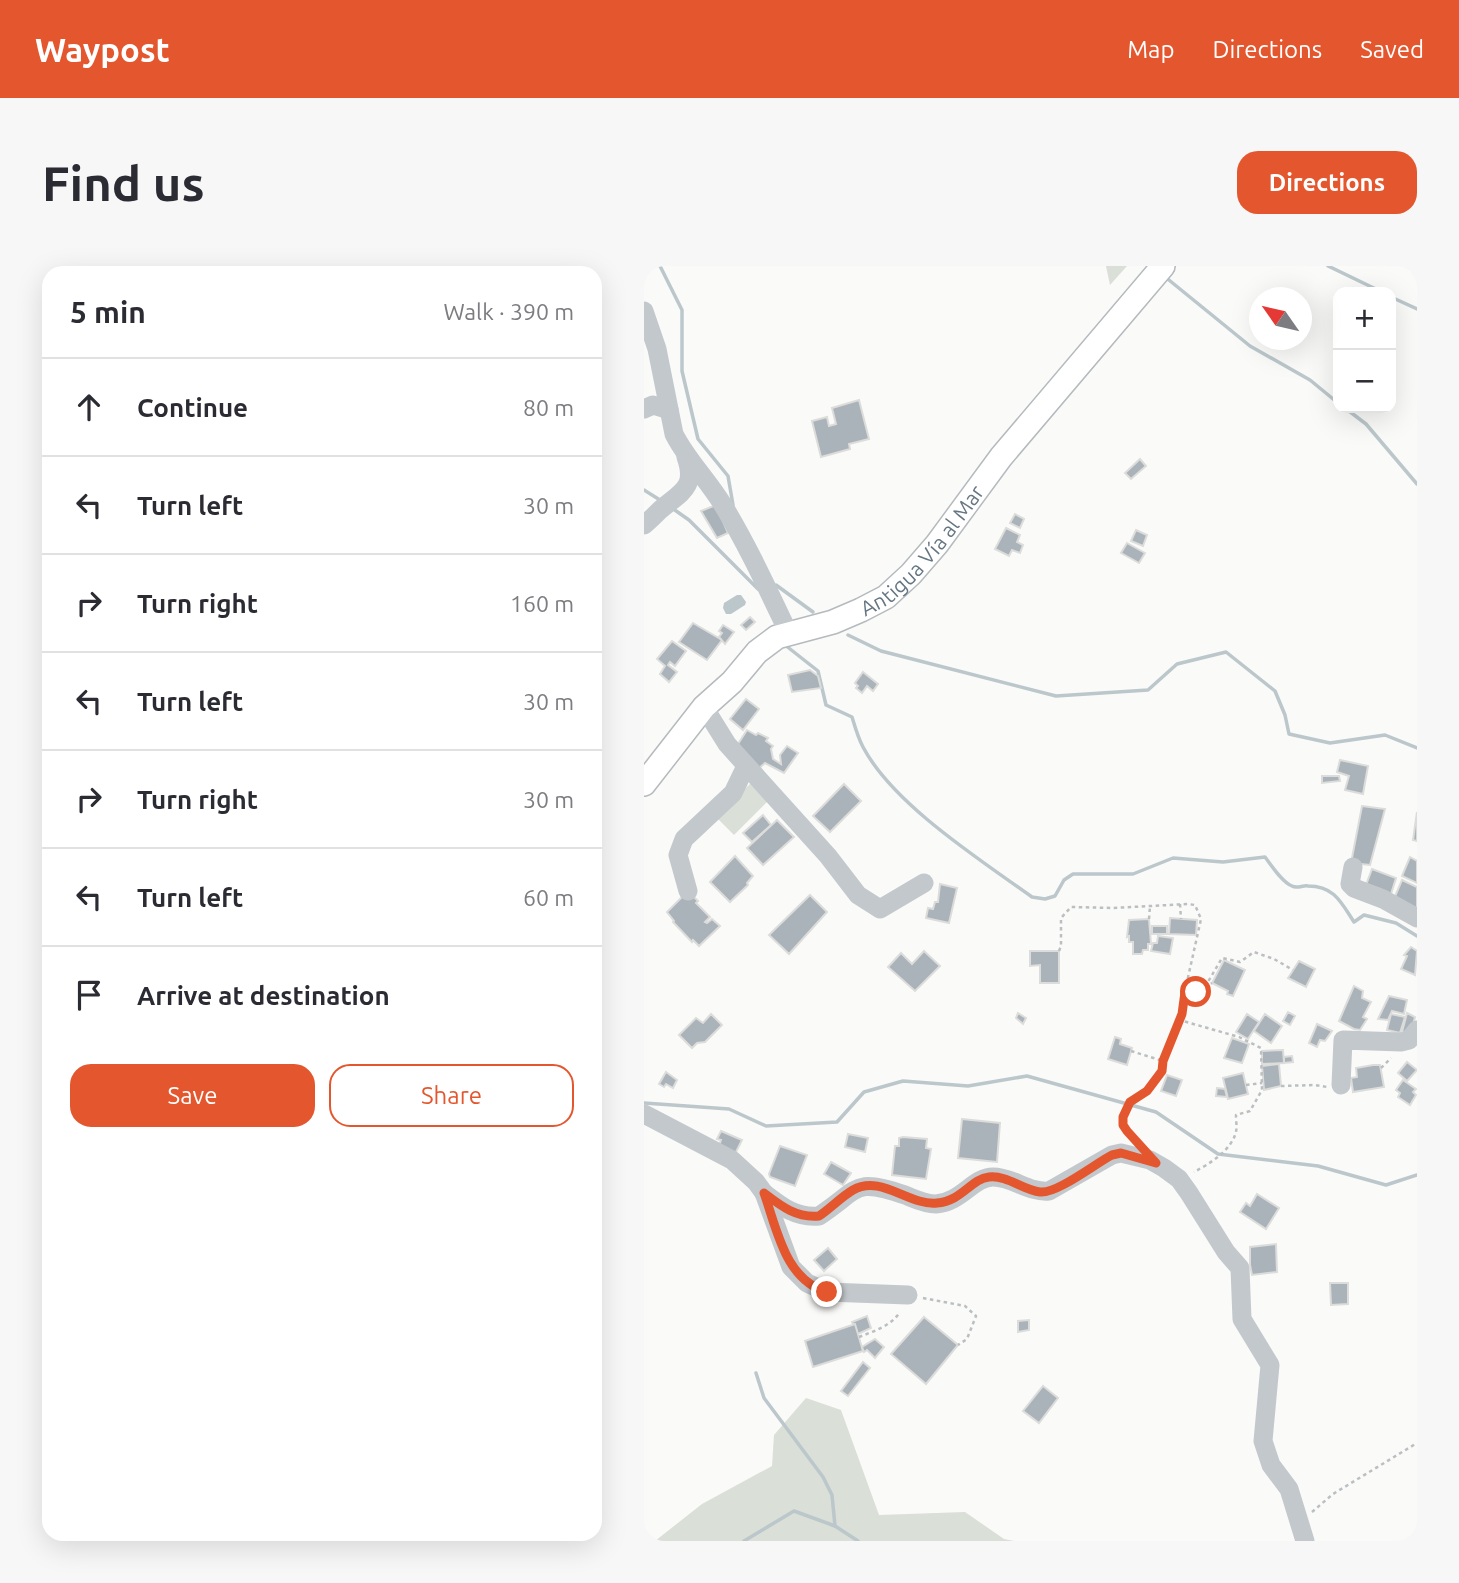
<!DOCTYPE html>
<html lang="en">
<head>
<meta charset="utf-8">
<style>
  :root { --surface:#fff; --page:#f7f7f7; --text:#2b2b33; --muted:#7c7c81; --line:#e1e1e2; --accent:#e4572e }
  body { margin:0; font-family:Ubuntu,sans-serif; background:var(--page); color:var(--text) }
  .controls { position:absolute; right:21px; top:21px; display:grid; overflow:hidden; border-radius:14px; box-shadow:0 7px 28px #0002 }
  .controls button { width:63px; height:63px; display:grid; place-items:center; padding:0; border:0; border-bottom:2px solid var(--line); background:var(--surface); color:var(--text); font:35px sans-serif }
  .compass { position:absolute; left:605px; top:21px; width:63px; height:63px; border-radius:50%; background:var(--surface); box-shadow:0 7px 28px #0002; rotate:304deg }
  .stop { position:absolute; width:21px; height:21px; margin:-16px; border:5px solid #e4572e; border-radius:50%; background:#fff }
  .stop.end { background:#e4572e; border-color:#fff; box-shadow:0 2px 7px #0008 }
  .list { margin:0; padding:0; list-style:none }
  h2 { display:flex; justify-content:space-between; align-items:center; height:91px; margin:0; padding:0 28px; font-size:30px }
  h2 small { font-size:23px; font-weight:400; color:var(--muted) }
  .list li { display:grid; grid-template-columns:46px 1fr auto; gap:21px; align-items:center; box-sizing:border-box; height:98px; padding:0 28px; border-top:2px solid var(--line) }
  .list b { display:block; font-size:26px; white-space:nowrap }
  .list em { font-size:23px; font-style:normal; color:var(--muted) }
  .actions { display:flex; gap:14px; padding:21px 28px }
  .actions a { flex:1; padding:16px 0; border:2px solid var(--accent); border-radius:21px; text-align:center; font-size:24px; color:var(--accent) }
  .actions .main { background:var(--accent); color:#fff }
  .icon { flex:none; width:38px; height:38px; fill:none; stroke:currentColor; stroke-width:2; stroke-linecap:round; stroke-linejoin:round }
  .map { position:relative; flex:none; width:773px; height:1275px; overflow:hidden; border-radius:21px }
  header { display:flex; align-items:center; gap:42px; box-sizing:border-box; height:98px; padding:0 35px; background:var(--accent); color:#fff }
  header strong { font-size:33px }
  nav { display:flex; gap:38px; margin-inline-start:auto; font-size:24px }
  .intro { display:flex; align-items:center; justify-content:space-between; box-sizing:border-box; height:168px; padding:0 42px }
  h1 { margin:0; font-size:49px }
  .button { padding:18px 32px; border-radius:21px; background:var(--accent); color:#fff; font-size:24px; font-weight:700 }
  main { display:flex; gap:42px; padding:0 42px }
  aside { flex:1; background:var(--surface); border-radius:21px; box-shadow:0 7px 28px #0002 }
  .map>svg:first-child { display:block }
</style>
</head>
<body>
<header>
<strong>Waypost</strong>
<nav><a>Map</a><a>Directions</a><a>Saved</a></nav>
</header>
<div class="intro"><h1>Find us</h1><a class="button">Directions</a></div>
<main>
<aside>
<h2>5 min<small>Walk · 390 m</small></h2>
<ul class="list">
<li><svg class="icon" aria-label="ahead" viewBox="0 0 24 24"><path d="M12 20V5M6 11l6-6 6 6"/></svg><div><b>Continue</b></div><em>80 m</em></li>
<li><svg class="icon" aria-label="left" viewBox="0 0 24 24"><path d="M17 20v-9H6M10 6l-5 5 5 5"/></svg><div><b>Turn left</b></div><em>30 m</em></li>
<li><svg class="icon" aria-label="right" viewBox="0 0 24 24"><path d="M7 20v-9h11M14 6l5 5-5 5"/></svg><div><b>Turn right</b></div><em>160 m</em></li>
<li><svg class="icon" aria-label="left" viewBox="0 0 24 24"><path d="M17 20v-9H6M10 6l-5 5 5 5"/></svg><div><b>Turn left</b></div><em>30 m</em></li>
<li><svg class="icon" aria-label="right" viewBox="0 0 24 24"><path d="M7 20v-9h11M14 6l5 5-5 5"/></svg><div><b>Turn right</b></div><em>30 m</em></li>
<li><svg class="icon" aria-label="left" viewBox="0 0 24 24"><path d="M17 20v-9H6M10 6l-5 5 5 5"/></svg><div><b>Turn left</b></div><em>60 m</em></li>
<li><svg class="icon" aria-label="arrive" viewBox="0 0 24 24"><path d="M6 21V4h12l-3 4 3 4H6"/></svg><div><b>Arrive at destination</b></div></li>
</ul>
<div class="actions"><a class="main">Save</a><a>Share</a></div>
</aside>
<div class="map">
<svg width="773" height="1275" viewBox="0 0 773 1275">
  <rect width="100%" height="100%" fill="#fafaf8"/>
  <g fill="#dadfd7">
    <path d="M462 0H483L466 19Z"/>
    <path d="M108 516 125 534 90 569 72 551Z"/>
    <path d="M162 1132 197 1144 235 1249 321 1246 360 1273 370 1275H11L58 1238 128 1200 130 1169Z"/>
  </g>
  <path fill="#bbc7cb" d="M93 329H97L102 336 101 339 87 348H82L79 342 80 337Z"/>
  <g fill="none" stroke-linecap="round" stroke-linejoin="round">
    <g stroke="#bbc7cb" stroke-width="3.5">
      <path d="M16 0 38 44V105L54 173 84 210 89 239"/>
      <path d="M684 0 738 26"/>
      <path d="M520 10 606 80 666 114 694 137"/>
      <path d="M747 31 773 43"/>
      <path d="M701 142 722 158 773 218"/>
      <path d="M0 224 16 234"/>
      <path d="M28 242 45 254 114 323"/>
      <path d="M132 319 169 346"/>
      <path d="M204 369 237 385 412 430 504 424 533 398 582 386 631 425 641 449 645 468 686 477 741 469 773 482"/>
      <path d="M141 379 174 405 182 439 208 451C211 461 214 472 219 481 249 538 335 593 388 631L401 633 411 630 420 614 429 608H489L529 592 579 596 621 591C628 600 638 616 648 620 653 623 659 619 664 620 690 620 697 636 710 656L720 649 752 657 773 670"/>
      <path d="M0 837 85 843 122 860 193 856 220 826 259 815 324 820 383 810 512 846 574 888 674 900 742 919 773 909"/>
      <path d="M112 1107 120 1132 179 1211 188 1229 191 1260 214 1275"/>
      <path d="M100 1275 150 1245 191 1260"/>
    </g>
  </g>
  <g fill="#aab3b9" stroke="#dcdcda" stroke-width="2">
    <path d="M215 134 225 173 205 178 206 183 177 191 168 155 183 151 185 160 192 158 188 142Z"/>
    <path d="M496 193 502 200 487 213 481 207Z"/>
    <path d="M72 239 84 267 73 272 57 245Z"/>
    <path d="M371 248 380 253 376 262 366 257Z"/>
    <path d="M362 262 376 269 373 276 379 279 376 287 368 284 365 290 351 283Z"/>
    <path d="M492 264 503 269 499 280 487 275Z"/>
    <path d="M483 277 501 287 495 297 477 287Z"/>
    <path d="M106 351 111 356 102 364 97 359Z"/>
    <path d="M49 357 78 374 63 394 35 376Z"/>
    <path d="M79 359 90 366 81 378 75 371 78 367 75 365Z"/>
    <path d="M28 375 42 385 31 400 26 396 24 399 33 406 25 416 16 408 21 400 13 393Z"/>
    <path d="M166 404 174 410 177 422 148 426 144 409Z"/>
    <path d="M219 406 234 418 229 425 223 420 218 427 212 422 214 420 211 417Z"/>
    <path d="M102 433 115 443 99 464 86 453Z"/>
    <path d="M103 464 112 469 114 467 124 472 122 475 129 480 127 483 129 493 137 498 136 489 143 480 154 487 140 507 121 497 112 505 94 478Z"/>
    <path d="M696 494 724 500 719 528 701 524 705 510 693 506Z"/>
    <path d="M678 510H695L696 515 678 517Z"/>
    <path d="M200 518 217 535 186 566 169 550Z"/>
    <path d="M718 540 741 543 726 599 707 597Z"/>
    <path d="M773 546V575L769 574Z"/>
    <path d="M119 549 127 559 108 576 99 567Z"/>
    <path d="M133 554 150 571 119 599 103 582Z"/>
    <path d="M91 590 109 610 103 617 104 619 86 636 66 616Z"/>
    <path d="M766 591 773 595V617L758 610Z"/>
    <path d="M728 603 752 612 747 628 722 619Z"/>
    <path d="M758 614 773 621V646L749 635Z"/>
    <path d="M296 618 313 622 305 657 282 652 284 642 289 643 291 636H294Z"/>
    <path d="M44 625 54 635 52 637 66 651 61 656 63 657 68 653 76 660 55 680 49 674 48 676 29 656 30 655 23 646Z"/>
    <path d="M166 629 183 646 145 688 125 669Z"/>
    <path d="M526 652 553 654 552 669 525 668Z"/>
    <path d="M505 653 507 678H504V684H499L498 688H489V676H485V670L483 671 485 654Z"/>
    <rect x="508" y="660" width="15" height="8"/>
    <path d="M514 670 529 672 526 688 507 685 509 677H513Z"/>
    <path d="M767 681 773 685 771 709 757 703 763 690 760 689Z"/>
    <path d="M280 685 296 700 271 725 244 701 257 687 268 698Z"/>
    <path d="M386 685H415V717H396V699L386 700Z"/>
    <path d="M580 694 601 704 589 730 583 728 584 725 568 717Z"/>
    <path d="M655 695 671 703 662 721 644 712Z"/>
    <path d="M710 720 719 725 718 732 727 736 719 751 723 753 716 764 710 763 695 755Z"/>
    <path d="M745 730 763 734 760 748 748 745 744 754 734 753Z"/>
    <path d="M644 746 651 750 646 759 639 755Z"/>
    <path d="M374 747 382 752 379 758 372 752Z"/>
    <path d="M763 747 771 751 767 768 758 766Z"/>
    <path d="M67 748 78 759 61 776 53 777 48 782 35 769 52 752 59 757Z"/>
    <path d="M603 748 615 756 604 773 592 766Z"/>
    <path d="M621 748 638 760 627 777 610 765Z"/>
    <path d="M747 748 761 751 756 767 743 764Z"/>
    <path d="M673 758 688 765 681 775 676 774 673 781 665 777Z"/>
    <path d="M471 771 477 773 476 778 488 782 483 799 464 793Z"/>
    <path d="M588 772 605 778 598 797 580 792Z"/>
    <path d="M639 784 640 797 618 798V785Z"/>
    <path d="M648 790 649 796 640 797V791Z"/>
    <path d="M763 796 773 804 763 815 754 807Z"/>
    <path d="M635 798 637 820 620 824 618 800Z"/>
    <path d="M729 799H736L740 821 709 826 707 812 713 811 712 802Z"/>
    <path d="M22 806 33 814 29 822 22 818 20 821 15 818Z"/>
    <path d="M599 807 604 828 584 833 579 812Z"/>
    <path d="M523 809 538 814 532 830 517 825Z"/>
    <path d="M759 814 772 823 769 826 772 829 766 839 754 831 756 827 752 824Z"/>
    <path d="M573 822 581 823 583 831 572 830Z"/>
    <path d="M318 853 356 857 353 896 314 892Z"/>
    <path d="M77 865 98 874 91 888 75 880 77 874 73 873Z"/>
    <path d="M204 868 224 872 221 886 201 881Z"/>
    <path d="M259 871 283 873 282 882 287 883 282 913 248 909 251 880H255V872Z"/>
    <path d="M136 880 163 889 151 920 126 911 125 908Z"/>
    <path d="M187 896 207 907 199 919 180 908Z"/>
    <path d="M613 928 635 942 622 963 596 946 602 937 606 940Z"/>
    <path d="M632 978 633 1006 608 1009 606 999V981Z"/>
    <path d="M184 982 193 993 180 1005 170 994Z"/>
    <path d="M686 1017H704V1038L687 1039Z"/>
    <path d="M223 1050 227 1062 214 1068 208 1056Z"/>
    <path d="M280 1051 314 1079 282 1118 247 1088Z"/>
    <path d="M385 1054V1064L374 1066V1055Z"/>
    <path d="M211 1058 219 1085 169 1101 161 1075Z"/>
    <path d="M231 1073 240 1081 231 1092 223 1084 220 1086 218 1081Z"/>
    <path d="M219 1096 226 1102 204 1130 197 1125Z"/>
    <path d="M399 1120 414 1132 395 1157 379 1145Z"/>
  </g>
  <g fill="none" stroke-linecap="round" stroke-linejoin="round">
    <g stroke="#b5babe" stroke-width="26">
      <g id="major">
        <path id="s1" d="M0 518 60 441 88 416 113 386 133 371 189 356 217 344 242 331 267 308 293 278 357 191 519 0"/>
      </g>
    </g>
    <g stroke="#bbbfc2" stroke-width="2.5" stroke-dasharray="3.5 3.5" stroke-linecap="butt">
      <path d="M536 638 537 653"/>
      <path d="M505 653 506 640"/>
      <path d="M415 685 417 680V652L427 641 469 642 544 638 551 639 557 653 537 743 539 755 595 771 617 782 618 824 606 845 592 849C592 854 593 861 592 866 587 885 565 898 550 906"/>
      <path d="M561 721 578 692 596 696 610 686 630 693 649 704"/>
      <path d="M541 726H552L568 717"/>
      <path d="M487 785 519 795 537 751"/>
      <path d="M737 802 747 792"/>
      <path d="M602 819 618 817"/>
      <path d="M637 820 671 819 683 821"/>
      <path d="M491 873 479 859C480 828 515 827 519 795"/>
      <path d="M279 1032 321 1040 332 1050 323 1073 314 1079"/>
      <path d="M215 1071C230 1065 247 1060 256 1046"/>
      <path d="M668 1246 689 1228 773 1177"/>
    </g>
    <g stroke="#c3c8cc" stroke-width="19">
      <path d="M0 45 13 83 30 168C43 194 64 214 79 239 104 280 124 324 145 368"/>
      <path d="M0 143 9 139 25 144"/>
      <path d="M0 259C5 255 11 249 16 244 37 226 53 222 42 191"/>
      <path d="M60 441 83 478 184 590 214 629 236 643 280 617"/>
      <path d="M709 601 706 618 710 622 739 633 773 652"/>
      <path d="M44 625 34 589 40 573 89 527 102 500"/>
      <path d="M697 819 699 774 757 776 765 774 773 764"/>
      <path d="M0 848 88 894 112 916 120 927 147 1001 163 1017 183 1026 264 1029"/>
      <path d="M120 927C138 941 152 952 175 950 216 923 209 911 261 929 271 933 281 938 292 938 318 936 329 911 349 911 369 911 385 927 405 925L468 889 477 887 506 894 520 902 535 913 545 927 582 986 596 1002 598 1053 626 1099 619 1175 627 1199 645 1223 661 1275"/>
    </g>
    <use href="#major" stroke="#fff" stroke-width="23"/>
  </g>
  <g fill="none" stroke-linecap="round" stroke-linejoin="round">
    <path stroke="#e4572e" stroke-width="9" d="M183 1026C141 1014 133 963 120 927 137 940 152 952 175 950 187 942 197 931 209 924 237 908 265 940 293 937 318 935 327 913 345 911 363 909 379 924 396 926 413 928 452 897 468 889L477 887 512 897 483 865 479 859V851L486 836 503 825 518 805 519 795 538 748 541 726H552"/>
  </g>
  <g text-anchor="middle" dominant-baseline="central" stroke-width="7" stroke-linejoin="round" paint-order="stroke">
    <g font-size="21" fill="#657683" stroke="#fff">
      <text stroke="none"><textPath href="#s1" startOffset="374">Antigua Vía al Mar</textPath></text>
    </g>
  </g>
</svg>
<div class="controls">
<button>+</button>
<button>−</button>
</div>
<svg class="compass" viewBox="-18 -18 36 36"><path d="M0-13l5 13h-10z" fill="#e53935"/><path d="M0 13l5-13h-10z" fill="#7c7c81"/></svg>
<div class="stop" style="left:552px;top:726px"></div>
<div class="stop end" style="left:183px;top:1026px"></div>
</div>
</main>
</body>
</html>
